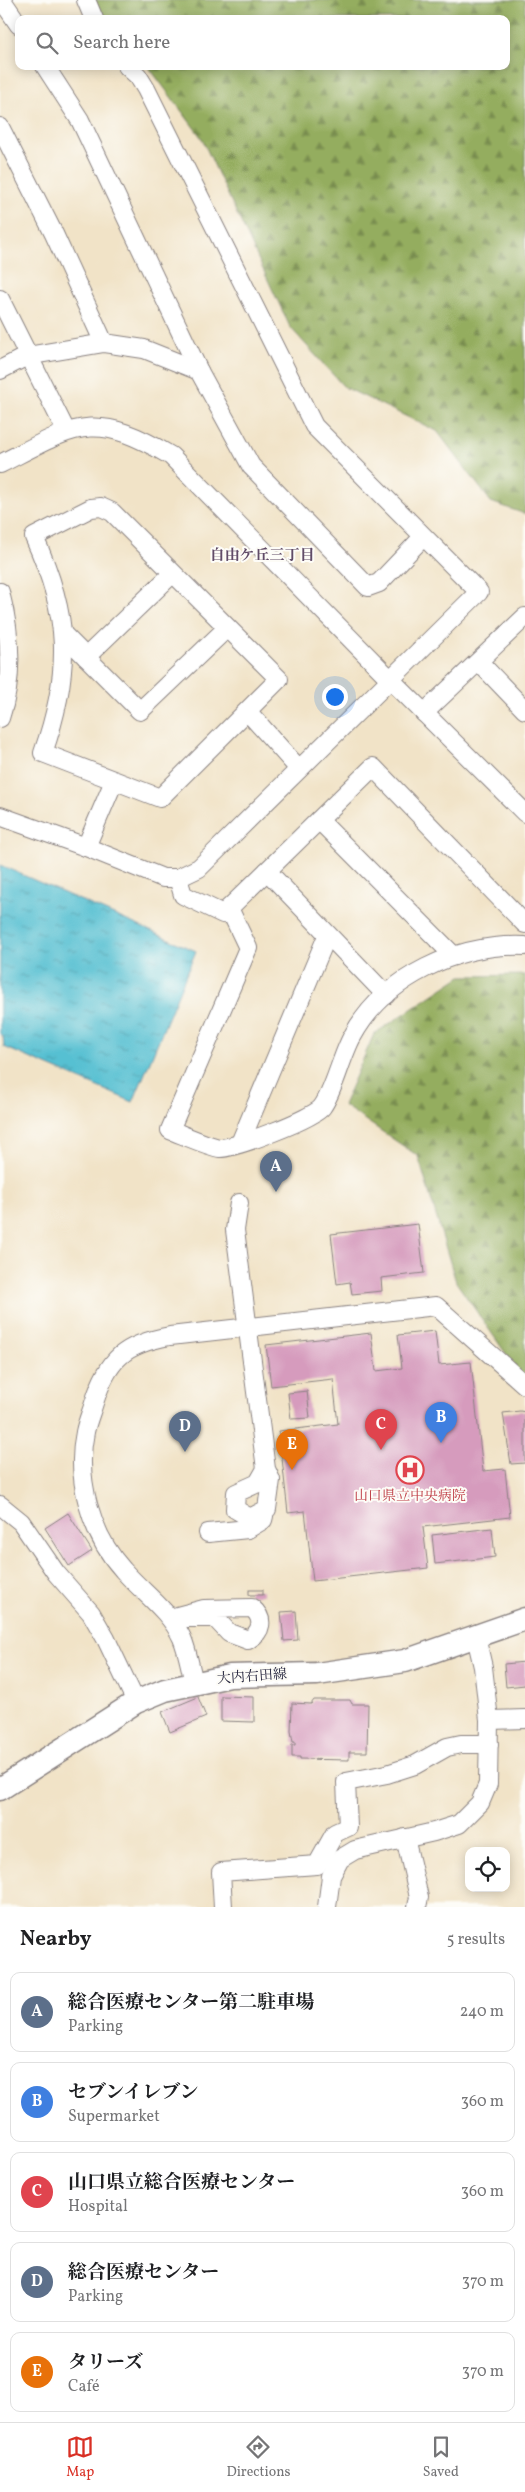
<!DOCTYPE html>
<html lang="en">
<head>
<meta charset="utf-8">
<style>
  :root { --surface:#fff; --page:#f6f6f6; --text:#202124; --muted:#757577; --line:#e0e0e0; --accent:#d93025 }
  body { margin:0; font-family:Vollkorn,"Noto Serif JP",serif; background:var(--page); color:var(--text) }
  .controls { position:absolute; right:15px; bottom:15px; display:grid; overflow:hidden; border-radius:10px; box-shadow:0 2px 12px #0003 }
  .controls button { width:45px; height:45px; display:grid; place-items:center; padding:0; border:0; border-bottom:1px solid var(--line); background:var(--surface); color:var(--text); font:25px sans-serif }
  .you { position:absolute; left:334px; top:696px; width:18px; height:18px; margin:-12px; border:4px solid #fff; border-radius:50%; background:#1a73e8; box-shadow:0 0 0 8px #1a73e833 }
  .badge { display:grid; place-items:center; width:32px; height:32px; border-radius:50%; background:var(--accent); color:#fff; font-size:16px; font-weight:700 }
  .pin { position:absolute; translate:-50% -41px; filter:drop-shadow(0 1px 2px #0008) }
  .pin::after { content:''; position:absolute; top:26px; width:18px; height:15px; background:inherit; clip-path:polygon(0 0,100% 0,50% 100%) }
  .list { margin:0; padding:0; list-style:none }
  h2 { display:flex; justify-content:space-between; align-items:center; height:65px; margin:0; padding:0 20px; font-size:21px }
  h2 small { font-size:16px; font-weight:400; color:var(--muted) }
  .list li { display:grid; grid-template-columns:32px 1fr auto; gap:15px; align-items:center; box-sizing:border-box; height:80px; margin:0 10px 10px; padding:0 10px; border:1px solid var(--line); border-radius:10px }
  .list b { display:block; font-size:19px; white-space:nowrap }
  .list p { margin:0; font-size:16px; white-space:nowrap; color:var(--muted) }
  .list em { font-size:16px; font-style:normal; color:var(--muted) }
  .icon { flex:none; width:28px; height:28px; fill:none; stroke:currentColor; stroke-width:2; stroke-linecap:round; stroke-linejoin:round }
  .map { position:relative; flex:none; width:525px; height:1907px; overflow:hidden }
  .search { position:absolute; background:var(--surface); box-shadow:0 2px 12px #0003; left:15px; right:15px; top:15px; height:55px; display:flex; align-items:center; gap:12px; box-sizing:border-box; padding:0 18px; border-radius:10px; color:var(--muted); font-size:19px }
  .sheet { height:515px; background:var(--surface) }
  nav { display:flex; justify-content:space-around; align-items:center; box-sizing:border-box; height:70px; border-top:1px solid var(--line); background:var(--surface); font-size:14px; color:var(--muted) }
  nav a { display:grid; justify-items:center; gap:2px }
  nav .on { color:var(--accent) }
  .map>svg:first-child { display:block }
</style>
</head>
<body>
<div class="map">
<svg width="525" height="1907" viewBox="0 0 525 1907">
  <defs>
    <pattern id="forest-firs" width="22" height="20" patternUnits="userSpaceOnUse" patternTransform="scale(1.25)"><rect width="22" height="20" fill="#94ad5e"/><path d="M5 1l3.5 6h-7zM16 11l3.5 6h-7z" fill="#788c4f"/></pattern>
    <pattern id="water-ripples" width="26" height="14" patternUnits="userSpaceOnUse" patternTransform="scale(1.25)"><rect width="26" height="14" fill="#56c0d2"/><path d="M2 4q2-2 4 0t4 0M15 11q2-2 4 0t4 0" fill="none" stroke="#479cac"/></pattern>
  </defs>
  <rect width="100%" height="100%" fill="#fdfcf7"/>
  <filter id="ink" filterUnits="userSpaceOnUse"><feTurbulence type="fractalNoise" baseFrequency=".02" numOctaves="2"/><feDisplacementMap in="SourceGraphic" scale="10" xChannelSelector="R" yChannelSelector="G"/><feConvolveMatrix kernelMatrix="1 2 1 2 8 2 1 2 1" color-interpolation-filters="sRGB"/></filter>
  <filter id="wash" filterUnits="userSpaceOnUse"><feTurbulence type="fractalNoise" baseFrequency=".0096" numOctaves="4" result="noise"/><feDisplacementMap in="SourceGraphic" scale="20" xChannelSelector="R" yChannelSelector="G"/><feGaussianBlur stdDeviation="1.12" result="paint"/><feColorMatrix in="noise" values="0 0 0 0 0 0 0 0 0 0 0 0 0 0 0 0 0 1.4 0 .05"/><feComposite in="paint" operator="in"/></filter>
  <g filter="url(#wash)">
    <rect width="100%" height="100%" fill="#f1e3c7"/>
    <g fill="url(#forest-firs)" stroke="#5b684c">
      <path d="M86 0H525V514L491 502 437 431 344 387 290 327 201 137 148 66H506V19H105Z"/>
      <path d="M525 975V1381L456 1282 418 1156 343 1105 374 1034 461 976Z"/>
    </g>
    <path fill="url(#water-ripples)" stroke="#3c7186" d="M0 865 196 951 133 1102 4 1047 3 1036 0 1034Z"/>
    <g id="blocks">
      <g fill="#d69bbd">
        <path d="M418 1224 424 1273 381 1278 382 1291 352 1294 350 1282 337 1284 331 1234Z"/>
        <path d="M435 1331 439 1365 471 1362 483 1471 505 1469 510 1517 423 1527 428 1568 313 1581 305 1511 288 1513 279 1431 338 1424 333 1379 271 1386 266 1345 371 1333 376 1371 402 1368 398 1335Z"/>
        <path d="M307 1391 310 1418 291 1419 288 1393Z"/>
        <path d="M520 1411 525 1412V1463L511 1464 503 1413Z"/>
        <path d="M68 1513 92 1551 69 1566 45 1528Z"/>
        <path d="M492 1528 495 1557 435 1564 432 1535Z"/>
        <rect x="249" y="1590" width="14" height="5"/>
        <path d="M296 1611 298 1640 284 1641 281 1612Z"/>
        <path d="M525 1662V1685L506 1687 504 1664Z"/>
        <path d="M221 1696 254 1697V1722L221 1721Z"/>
        <path d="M198 1697 206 1717 170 1732 162 1712Z"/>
        <path d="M314 1700H350L352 1704H368L367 1752H349V1760L300 1759V1757H292V1745H295V1742H293L291 1731 292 1703 311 1704Z"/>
      </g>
    </g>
  </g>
  <g filter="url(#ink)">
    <use href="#blocks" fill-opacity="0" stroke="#8a8281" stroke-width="1"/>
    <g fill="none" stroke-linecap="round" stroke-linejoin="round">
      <g stroke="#8a8281" stroke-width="20">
        <g id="minor">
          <path d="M2 0 19 25"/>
          <path d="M86 0 94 19"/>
          <path d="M45 66 80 120 199 371 251 466 368 587 379 583 423 537"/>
          <path d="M0 127 54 234 104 343"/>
          <path d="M0 299 66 431"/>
          <path d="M0 370 27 356 104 343 144 349 199 371"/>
          <path d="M0 464C75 426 93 409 171 456L390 679 525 813"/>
          <path d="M101 507 112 512 279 679 160 798 43 753C72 670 70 616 34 537L91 508Z"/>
          <path d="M0 592C11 634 14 677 0 718"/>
          <path d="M64 635 140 711 227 628"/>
          <path d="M86 657 172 574"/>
          <path d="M479 662 525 710"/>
          <path d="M248 712 299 769"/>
          <path d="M424 713 525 617"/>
          <path d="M0 816 86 847 163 878H178L199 868 479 592 314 426 146 89 138 76 127 66"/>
          <path d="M319 820 454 956"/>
          <path d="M86 847 114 781"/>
          <path d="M267 871 386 995"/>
          <path d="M178 878 183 895 223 914 373 767 525 924"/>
          <path d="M229 908 248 948 170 1130C181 1134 210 1147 220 1148 235 1148 313 1119 322 1107 334 1091 341 1057 352 1037 384 977 459 943 525 946"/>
          <path d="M240 1143 327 936"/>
          <path d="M239 1203 235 1230 266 1469 271 1480 267 1509 250 1518 235 1509 236 1493 258 1483 266 1469"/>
          <path d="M0 1505 21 1522 56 1573 91 1613 106 1639 136 1702"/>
          <path d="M208 1533 248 1529 263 1520 264 1516"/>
          <path d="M252 1608C265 1619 262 1632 248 1640L229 1633 215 1618H170L204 1609Z"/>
          <path d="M194 1682C190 1668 188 1652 182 1638 169 1610 143 1593 123 1570 91 1535 75 1478 85 1432 87 1422 91 1413 94 1403 108 1358 125 1344 170 1336L436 1306 525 1385"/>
          <path d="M489 1720 525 1719"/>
          <path d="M405 1838 419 1897 417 1907"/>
          <path d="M223 1907 221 1872 317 1865 335 1833 348 1827 346 1782 387 1774 415 1765 447 1747 461 1744H489"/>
          <path d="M327 1907 331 1876 340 1859 355 1850 434 1832 459 1824 480 1803 488 1784 489 1720 483 1667 476 1637"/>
        </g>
      </g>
      <g stroke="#8a8281" stroke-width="25">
        <path id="major" d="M0 1789 136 1702 165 1690 230 1676 317 1674 405 1661 525 1619"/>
      </g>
      <use href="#minor" stroke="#fff" stroke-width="18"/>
      <use href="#major" stroke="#fff" stroke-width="22"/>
    </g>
  </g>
  <defs>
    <g id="hospital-ring" transform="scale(1.4375)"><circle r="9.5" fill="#fdfcf7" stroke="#e0444e" stroke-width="1.5"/><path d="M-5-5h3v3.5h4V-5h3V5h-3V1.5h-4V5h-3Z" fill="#e0444e"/></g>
  </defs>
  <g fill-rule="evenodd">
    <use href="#hospital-ring" x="410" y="1470"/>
  </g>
  <g text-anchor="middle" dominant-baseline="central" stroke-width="4" stroke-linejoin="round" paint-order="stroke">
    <g font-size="14" fill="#be3a42" stroke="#fdfcf7">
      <text x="410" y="1496">山口県立中央病院</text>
    </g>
    <g font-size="14" fill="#22223b" stroke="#fdfcf7">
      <text transform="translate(252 1677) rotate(-4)">大内右田線</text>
    </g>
    <g font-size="15" font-weight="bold" fill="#614c68" stroke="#fdfcf7">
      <text x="262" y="556">自由ケ丘三丁目</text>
    </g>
  </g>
</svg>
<div class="controls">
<button><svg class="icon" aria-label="locate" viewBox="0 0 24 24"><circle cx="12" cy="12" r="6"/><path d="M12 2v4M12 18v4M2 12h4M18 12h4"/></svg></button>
</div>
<div class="you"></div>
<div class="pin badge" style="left:276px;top:1192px;background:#5c6f8a">A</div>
<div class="pin badge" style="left:441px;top:1443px;background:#3f7fe0">B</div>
<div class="pin badge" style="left:381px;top:1450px;background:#e0444e">C</div>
<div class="pin badge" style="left:185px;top:1452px;background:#5c6f8a">D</div>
<div class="pin badge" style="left:292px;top:1470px;background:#e8710a">E</div>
<div class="search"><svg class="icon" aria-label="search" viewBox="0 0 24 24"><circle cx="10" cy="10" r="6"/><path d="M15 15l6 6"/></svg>Search here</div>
</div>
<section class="sheet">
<h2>Nearby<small>5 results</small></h2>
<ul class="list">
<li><span class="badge" style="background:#5c6f8a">A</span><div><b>総合医療センター第二駐車場</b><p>Parking</p></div><em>240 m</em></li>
<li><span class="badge" style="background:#3f7fe0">B</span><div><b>セブンイレブン</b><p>Supermarket</p></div><em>360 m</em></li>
<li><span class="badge" style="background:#e0444e">C</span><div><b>山口県立総合医療センター</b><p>Hospital</p></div><em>360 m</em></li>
<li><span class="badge" style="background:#5c6f8a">D</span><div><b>総合医療センター</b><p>Parking</p></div><em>370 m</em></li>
<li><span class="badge" style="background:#e8710a">E</span><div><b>タリーズ</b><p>Café</p></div><em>370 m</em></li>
</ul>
</section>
<nav>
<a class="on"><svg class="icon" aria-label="map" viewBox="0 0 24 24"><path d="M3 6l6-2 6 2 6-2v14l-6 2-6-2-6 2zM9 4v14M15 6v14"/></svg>Map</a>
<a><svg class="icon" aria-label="directions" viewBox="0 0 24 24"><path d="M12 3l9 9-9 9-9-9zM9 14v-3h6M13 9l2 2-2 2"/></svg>Directions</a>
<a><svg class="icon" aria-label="saved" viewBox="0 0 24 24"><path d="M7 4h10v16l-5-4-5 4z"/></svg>Saved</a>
</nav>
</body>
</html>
